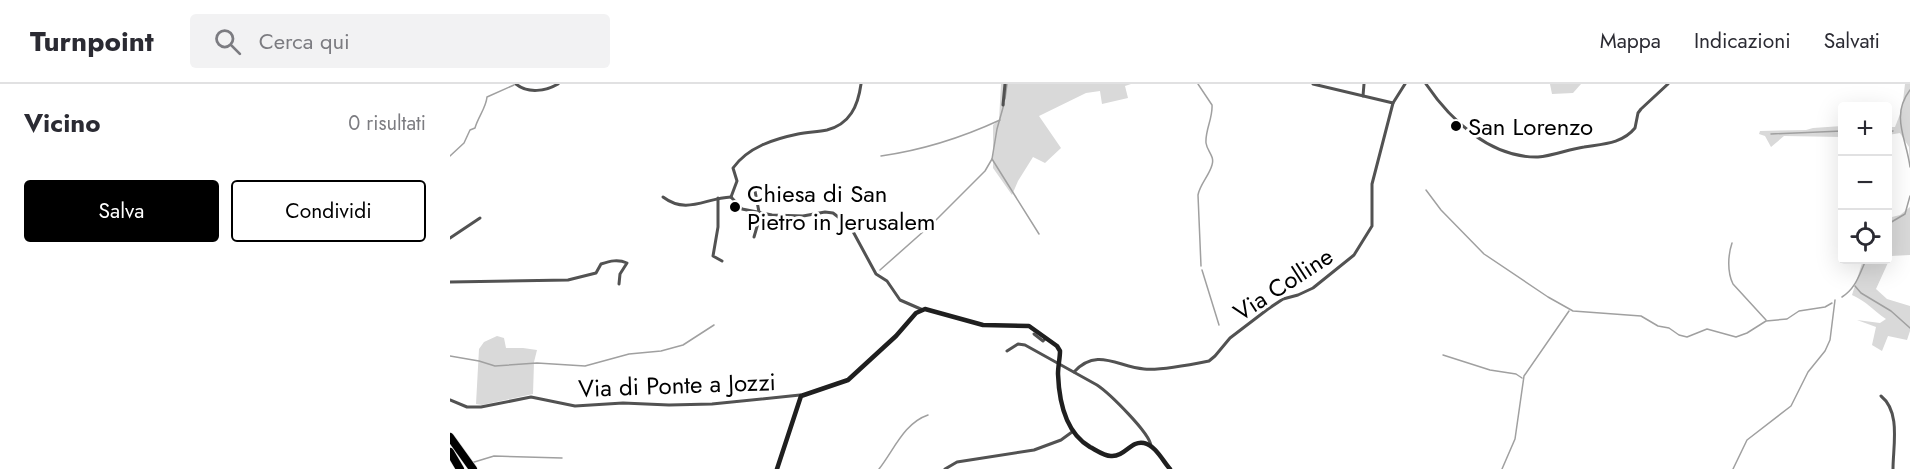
<!DOCTYPE html>
<html lang="it">
<head>
<meta charset="utf-8">
<style>
  :root { --surface:#fff; --page:#f2f2f3; --text:#2b2b33; --muted:#7c7c81; --line:#e1e1e2; --accent:#000 }
  body { margin:0; font-family:Jost,sans-serif; background:var(--page); color:var(--text) }
  .controls { position:absolute; right:18px; top:18px; display:grid; overflow:hidden; border-radius:6px; box-shadow:0 6px 24px #0002 }
  .controls button { width:54px; height:54px; display:grid; place-items:center; padding:0; border:0; border-bottom:2px solid var(--line); background:var(--surface); color:var(--text); font:30px sans-serif }
  .list { margin:0; padding:0; list-style:none }
  h2 { display:flex; justify-content:space-between; align-items:center; height:78px; margin:0; padding:0 24px; font-size:26px }
  h2 small { font-size:20px; font-weight:400; color:var(--muted) }
  .actions { display:flex; gap:12px; padding:18px 24px }
  .actions a { flex:1; padding:14px 0; border:2px solid var(--accent); border-radius:6px; text-align:center; font-size:21px; color:var(--accent) }
  .actions .main { background:var(--accent); color:#fff }
  .icon { flex:none; width:33px; height:33px; fill:none; stroke:currentColor; stroke-width:2; stroke-linecap:round; stroke-linejoin:round }
  .map { position:relative; flex:none; width:1460px; height:385px; overflow:hidden }
  header { display:flex; align-items:center; gap:36px; box-sizing:border-box; height:84px; padding:0 30px; background:var(--surface); border-bottom:2px solid var(--line) }
  header strong { font-size:28px }
  nav { display:flex; gap:33px; margin-inline-start:auto; font-size:21px }
  .search { width:420px; height:54px; background:var(--page); display:flex; align-items:center; gap:15px; box-sizing:border-box; padding:0 21px; border-radius:6px; color:var(--muted); font-size:22px }
  main { display:flex }
  aside { flex:1; background:var(--surface) }
  .map>svg:first-child { display:block }
</style>
</head>
<body>
<header>
<strong>Turnpoint</strong>
<div class="search"><svg class="icon" aria-label="search" viewBox="0 0 24 24"><circle cx="10" cy="10" r="6"/><path d="M15 15l6 6"/></svg>Cerca qui</div>
<nav><a>Mappa</a><a>Indicazioni</a><a>Salvati</a></nav>
</header>
<main>
<aside>
<h2>Vicino<small>0 risultati</small></h2>
<ul class="list">
</ul>
<div class="actions"><a class="main">Salva</a><a>Condividi</a></div>
</aside>
<div class="map">
<svg width="1460" height="385" viewBox="0 0 1460 385">
  <rect width="100%" height="100%" fill="#fff"/>
  <g fill="#d9d9d9">
    <path d="M551 0H681L675 2 678 14 652 20 650 7 636 9 589 32 611 64 595 79 583 73 568 97 562 111 543 84V41L549 36Z"/>
    <path d="M1100 0H1131L1123 9 1102 10Z"/>
    <path d="M1455 0H1460V83L1459 63 1450 49 1438 51V43H1445L1452 25Z"/>
    <path d="M1392 42V53L1334 52 1321 63 1315 52 1309 50 1310 47 1356 46 1363 44Z"/>
    <path d="M1460 123V171L1441 172 1426 205 1437 215 1460 222V247L1457 256 1438 252 1432 267 1422 261 1426 243 1407 236 1430 239 1436 235C1424 227 1416 217 1402 211L1413 176H1438V134L1450 131Z"/>
    <path d="M47 252 54 254 56 264H73L87 266 84 278 83 310 32 321 26 320 29 265 34 258Z"/>
  </g>
  <g fill="none" stroke-linecap="round" stroke-linejoin="round">
    <g stroke="#a0a0a0" stroke-width="1.5">
      <path d="M748 0 762 21C763 34 755 46 756 59 757 67 765 72 762 81 759 92 750 100 748 111L751 182"/>
      <path d="M1460 6C1440 32 1457 56 1460 83"/>
      <path d="M555 15 557 0"/>
      <path d="M1438 48 1443 47"/>
      <path d="M1321 50 1392 47"/>
      <path d="M0 72 14 59 20 46 25 44C28 33 36 24 37 13L64 1"/>
      <path d="M431 72C473 66 511 54 550 36"/>
      <path d="M542 75 589 150"/>
      <path d="M976 106 991 126 1034 170 1098 213 1123 227 1191 232 1208 242 1219 244 1229 251 1237 253 1257 245 1286 253 1297 249 1316 237 1337 235 1349 227 1375 223 1382 219"/>
      <path d="M1438 140 1455 130 1460 112"/>
      <path d="M1282 159C1278 171 1277 188 1283 200L1316 236"/>
      <path d="M430 186 483 139 535 87 542 75 547 45 554 20"/>
      <path d="M752 186 769 241"/>
      <path d="M1405 202 1411 209 1441 227 1460 244"/>
      <path d="M1392 213C1406 204 1409 191 1416 176"/>
      <path d="M993 271 1040 286 1066 290 1072 294"/>
      <path d="M0 272 29 277 45 282 87 279 135 282 179 270 211 267 233 261 264 241"/>
      <path d="M21 379 44 372 112 374"/>
      <path d="M429 385C444 366 454 339 478 331"/>
      <path d="M1052 385 1065 355 1074 292 1119 227"/>
      <path d="M1283 385 1297 356 1341 322 1358 288 1375 267 1380 256 1385 216"/>
    </g>
    <g stroke="#dbdbdb" stroke-width="9">
      <g id="highway">
        <path d="M0 353 23 385"/>
        <path d="M0 368 10 385"/>
      </g>
    </g>
    <g stroke="#525252" stroke-width="3">
      <path d="M66 0C78 10 96 7 108 0"/>
      <path d="M976 0C1001 37 1041 74 1088 73 1103 72 1119 65 1134 63 1152 60 1172 60 1185 44L1188 29 1191 25 1218 0"/>
      <path d="M913 12 914 0"/>
      <path d="M943 19 955 0"/>
      <path d="M553 21 555 0"/>
      <path d="M305 107 309 128"/>
      <path d="M213 113C237 131 255 114 281 113"/>
      <path d="M281 113 292 125 322 131 353 132 375 128 383 129 400 142 426 190 437 197 450 216 473 226"/>
      <path d="M281 113 287 97 283 84C298 63 324 55 348 50 358 48 368 48 377 46 400 40 408 22 411 0"/>
      <path d="M268 114V143L263 172 272 177"/>
      <path d="M304 153 311 129"/>
      <path d="M0 154 30 134"/>
      <path d="M0 198 118 196 146 189 151 180C160 177 168 175 177 179L170 190 169 200"/>
      <path d="M584 250 593 257 596 254"/>
      <path d="M557 267 568 260 575 261 647 301C659 309 700 349 701 362"/>
      <path d="M624 288C647 263 668 283 694 285 708 287 744 280 759 277L765 272 780 254 818 225 833 215 848 211 863 204 904 171 922 142V100L943 19 863 0"/>
      <path d="M1431 312C1451 328 1443 362 1443 385"/>
      <path d="M0 316 17 323H31L81 313 125 322 173 319 219 321 262 320 350 311"/>
      <path d="M495 385 507 378 584 366 611 356 622 348"/>
    </g>
    <path stroke="#1f1f1f" stroke-width="4.5" d="M327 385 351 312 398 296 446 252 466 229 475 225 533 241 579 242 607 262 610 267C610 274 608 282 608 290 609 317 616 349 640 363 646 366 654 372 661 372 675 373 681 356 694 359 705 361 713 377 720 385"/>
    <use href="#highway" stroke="#000" stroke-width="8"/>
  </g>
  <g fill="#000" stroke="#fff" stroke-width="2">
    <circle cx="1006" cy="42" r="6"/>
    <circle cx="285" cy="123" r="6"/>
  </g>
  <g text-anchor="middle" dominant-baseline="central" stroke-width="6" stroke-linejoin="round" paint-order="stroke">
    <g font-size="24" fill="#000" stroke="#fff" text-anchor="start">
      <text x="1018" y="42">San Lorenzo</text>
      <text x="297" y="109">Chiesa di San<tspan x="297" dy="28">Pietro in Jerusalem</tspan></text>
    </g>
    <g font-size="24" fill="#000" stroke="#fff">
      <text transform="translate(833 200) rotate(-33)">Via Colline</text>
      <text transform="translate(227 301) rotate(-2)">Via di Ponte a Jozzi</text>
    </g>
  </g>
</svg>
<div class="controls">
<button>+</button>
<button>−</button>
<button><svg class="icon" aria-label="locate" viewBox="0 0 24 24"><circle cx="12" cy="12" r="6"/><path d="M12 2v4M12 18v4M2 12h4M18 12h4"/></svg></button>
</div>
</div>
</main>
</body>
</html>
